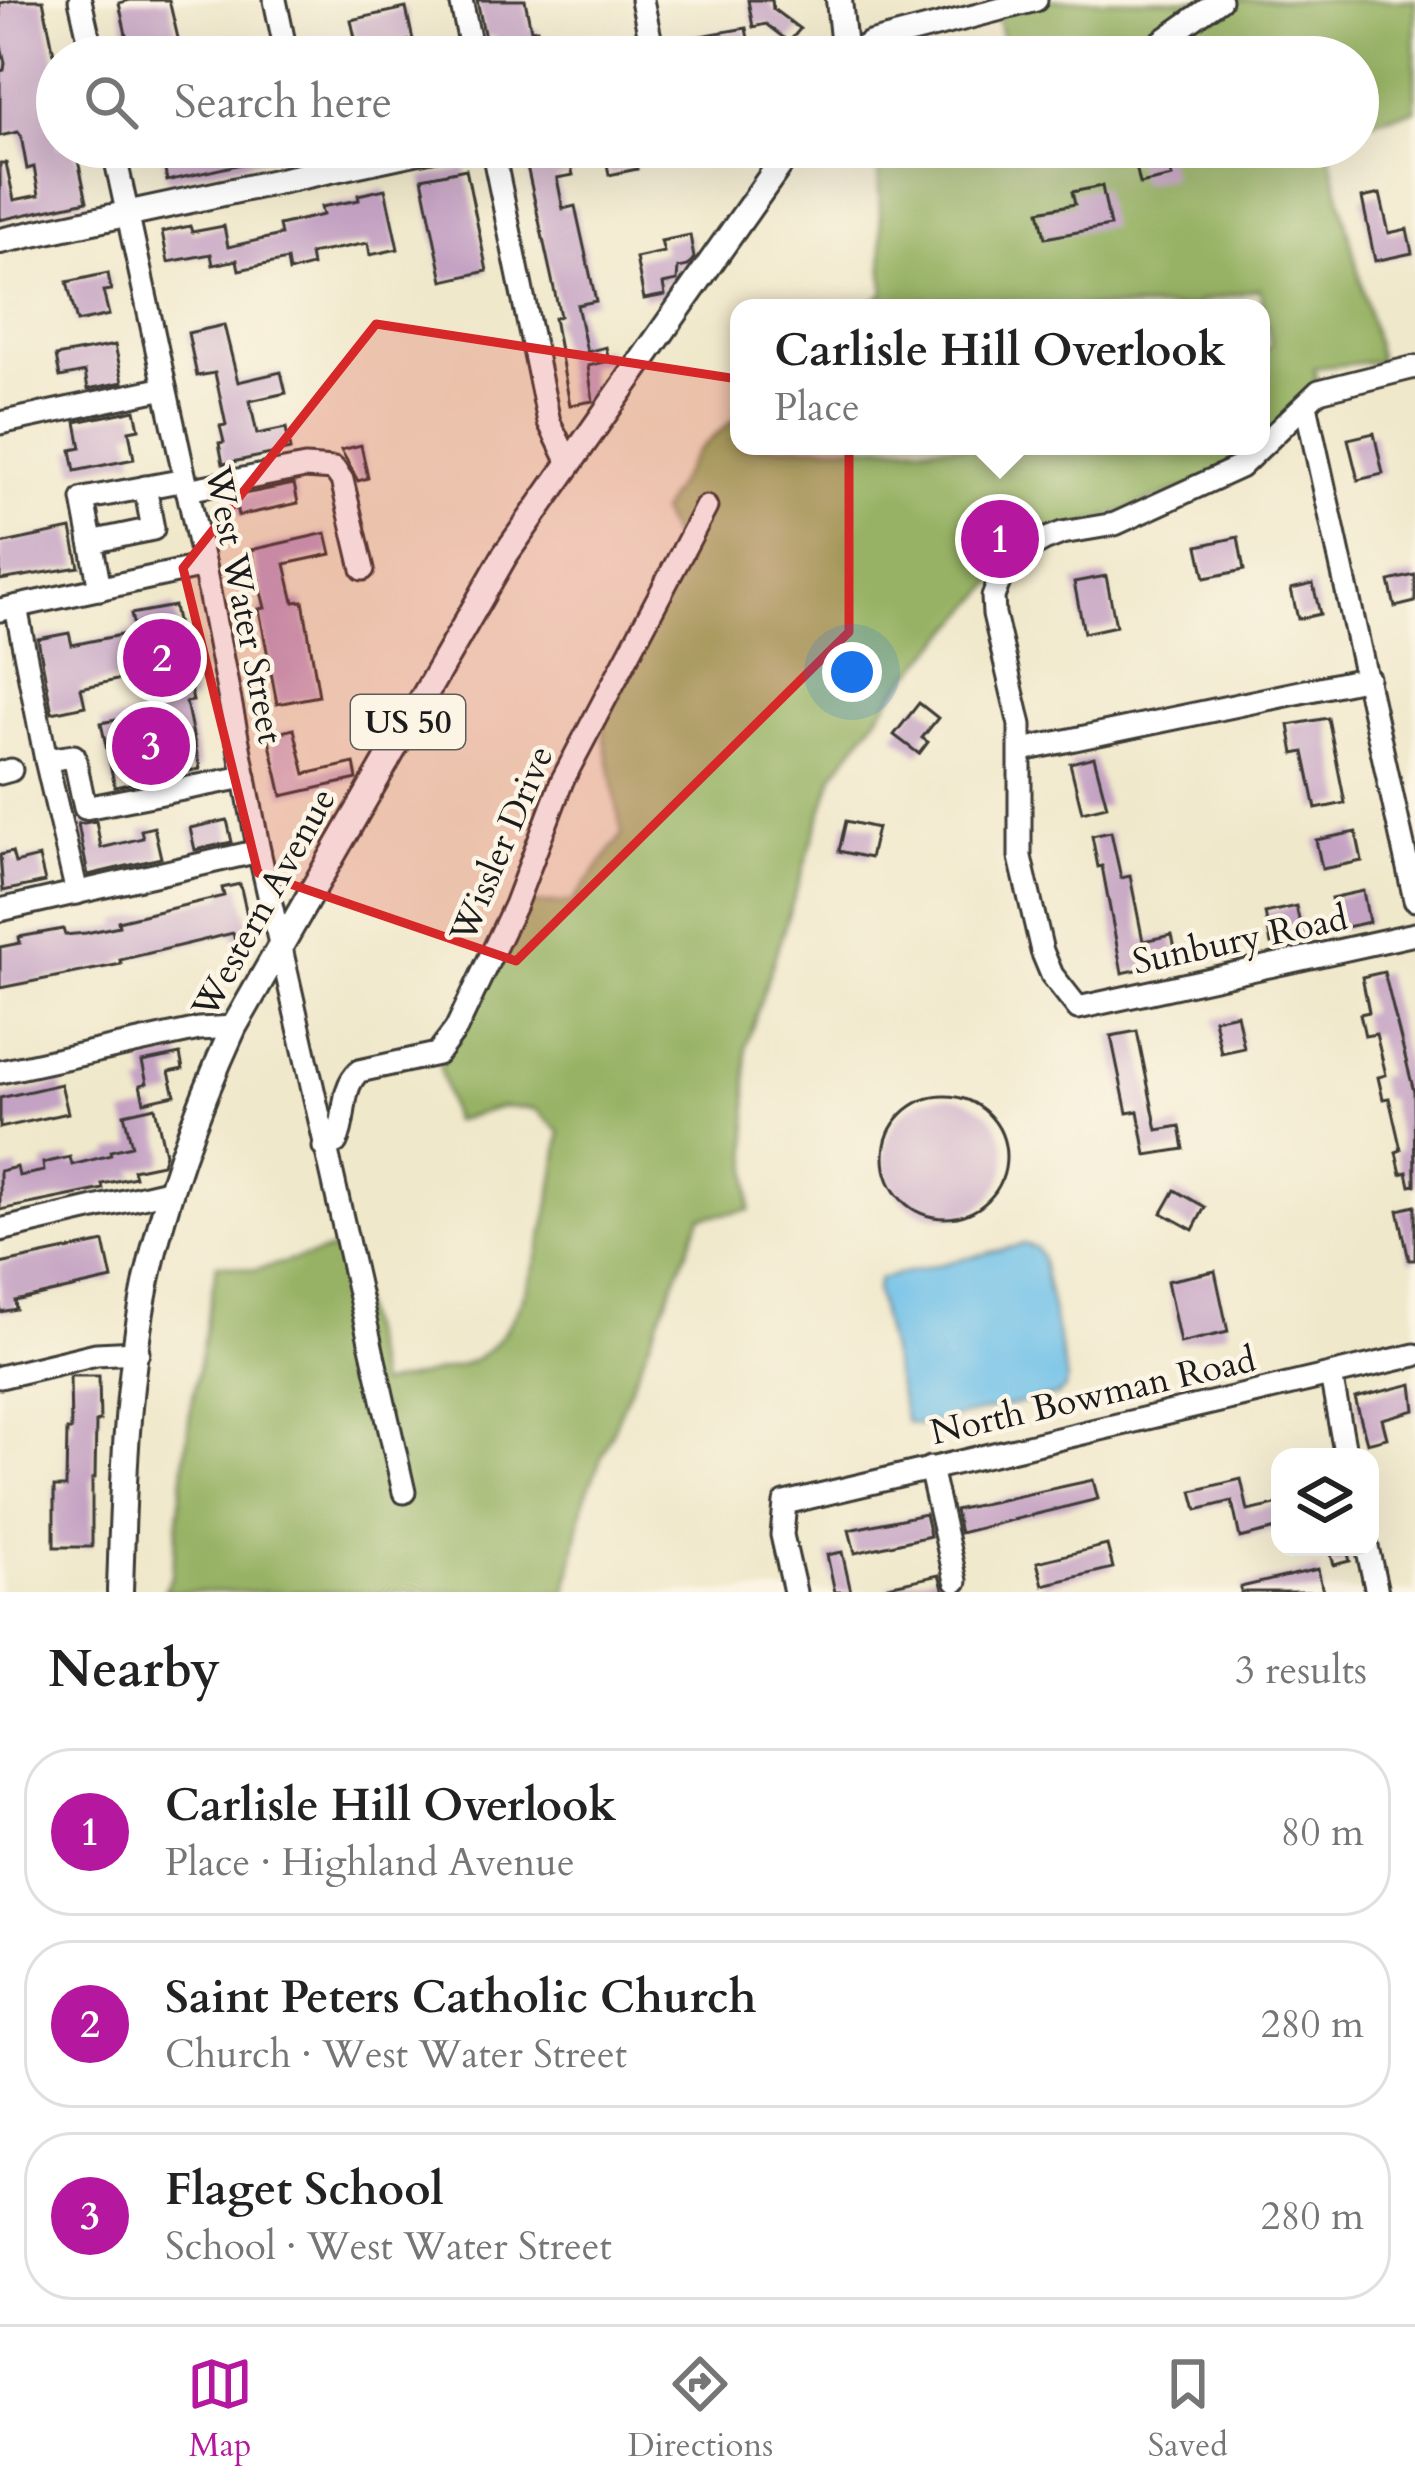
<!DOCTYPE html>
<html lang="en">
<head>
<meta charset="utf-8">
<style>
  :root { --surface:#fff; --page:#f6f6f6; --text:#222; --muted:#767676; --line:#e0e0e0; --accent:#b5179e }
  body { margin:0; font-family:Cardo,serif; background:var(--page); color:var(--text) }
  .controls { position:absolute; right:36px; bottom:36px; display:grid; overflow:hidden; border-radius:24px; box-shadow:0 12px 48px #0002 }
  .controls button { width:108px; height:108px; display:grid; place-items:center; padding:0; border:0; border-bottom:3px solid var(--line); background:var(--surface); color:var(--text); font:60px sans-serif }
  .you { position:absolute; left:852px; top:672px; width:42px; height:42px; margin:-30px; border:9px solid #fff; border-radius:50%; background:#1a73e8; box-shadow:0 0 0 18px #1a73e833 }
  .badge { display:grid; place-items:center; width:78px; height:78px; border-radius:50%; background:var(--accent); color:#fff; font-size:39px; font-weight:700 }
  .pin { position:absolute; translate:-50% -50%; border:6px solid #fff; box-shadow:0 3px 12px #0006 }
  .popup { position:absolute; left:730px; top:299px; width:540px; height:156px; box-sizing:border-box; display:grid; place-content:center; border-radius:24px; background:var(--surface); filter:drop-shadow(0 3px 9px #0005); font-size:39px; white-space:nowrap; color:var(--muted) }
  .popup b { font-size:45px; color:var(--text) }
  .popup::after { content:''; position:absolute; left:50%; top:100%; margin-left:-24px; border:24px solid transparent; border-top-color:var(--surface) }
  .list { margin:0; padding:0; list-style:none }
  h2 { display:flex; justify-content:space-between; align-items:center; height:156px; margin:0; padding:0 48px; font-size:51px }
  h2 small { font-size:39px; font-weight:400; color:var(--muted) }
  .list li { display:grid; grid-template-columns:78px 1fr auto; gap:36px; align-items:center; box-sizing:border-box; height:168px; margin:0 24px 24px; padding:0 24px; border:3px solid var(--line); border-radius:48px }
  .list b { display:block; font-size:45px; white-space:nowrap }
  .list p { margin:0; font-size:39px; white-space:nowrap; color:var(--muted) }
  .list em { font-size:39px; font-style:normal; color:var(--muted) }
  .icon { flex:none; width:66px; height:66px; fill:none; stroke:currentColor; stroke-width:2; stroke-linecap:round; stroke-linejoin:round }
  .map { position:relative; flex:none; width:1415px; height:1592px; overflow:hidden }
  .search { position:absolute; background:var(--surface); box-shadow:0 12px 48px #0002; left:36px; right:36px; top:36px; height:132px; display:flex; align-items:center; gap:30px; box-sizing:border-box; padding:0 42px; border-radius:66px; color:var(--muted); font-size:45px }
  .sheet { height:732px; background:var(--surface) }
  nav { display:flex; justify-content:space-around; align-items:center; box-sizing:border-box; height:168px; border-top:3px solid var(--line); background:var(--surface); font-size:33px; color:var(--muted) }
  nav a { display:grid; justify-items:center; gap:6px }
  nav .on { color:var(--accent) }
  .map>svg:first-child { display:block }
</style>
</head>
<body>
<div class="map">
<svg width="1415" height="1592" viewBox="0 0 1415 1592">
  <rect width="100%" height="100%" fill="#fcf5e5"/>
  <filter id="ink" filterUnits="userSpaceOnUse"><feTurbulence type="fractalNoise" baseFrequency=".00833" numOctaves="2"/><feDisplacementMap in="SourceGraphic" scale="24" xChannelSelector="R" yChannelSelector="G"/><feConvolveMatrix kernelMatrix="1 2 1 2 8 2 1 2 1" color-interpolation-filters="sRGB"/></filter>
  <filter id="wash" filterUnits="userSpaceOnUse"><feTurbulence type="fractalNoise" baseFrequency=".004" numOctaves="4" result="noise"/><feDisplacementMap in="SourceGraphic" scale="48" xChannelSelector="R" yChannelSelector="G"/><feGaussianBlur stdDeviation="2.7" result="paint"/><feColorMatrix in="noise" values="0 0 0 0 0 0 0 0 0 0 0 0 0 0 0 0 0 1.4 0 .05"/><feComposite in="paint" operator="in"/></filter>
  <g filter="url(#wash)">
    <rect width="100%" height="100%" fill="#f0e8cb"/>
    <g fill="#97b265" stroke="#5a6740" stroke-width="3">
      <path d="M1036 0H1415V110L1358 124V57H1007L996 11Z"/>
      <path d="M877 147H1328L1380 361 1314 368 1319 391 1240 467 1062 533 1002 574 897 690 834 774 746 1046 750 1210 701 1217 584 1500 567 1592H164L172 1575 189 1420 217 1264 255 1270 347 1246 379 1385C402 1379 462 1368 479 1357 534 1321 554 1194 560 1132L535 1109 501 1107 453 1121 437 1054 515 905 572 902 622 835 599 707 681 554 660 512 696 452 739 415V446H1261V354L1271 345 1260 289 1197 303 1196 308H866L884 292Z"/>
    </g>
    <path fill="#6cbfe8" stroke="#446e82" stroke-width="3" d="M1024 1244 1036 1248 1041 1256 1067 1380 1065 1389 1058 1395 920 1425 906 1422 876 1291 879 1279Z"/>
    <g id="blocks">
      <g fill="#c4a2c3">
        <path d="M14 0H43L57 69V147H75L87 201 0 220V163H6L14 200 39 195 34 167 27 169 21 136 18 132 0 136V71L4 70 5 63 0 41V3Z"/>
        <path d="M130 0H169L181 51 174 52 175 57H131L119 3Z"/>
        <path d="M477 0H525L531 30 537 29 543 57H498L494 36 485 38Z"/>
        <path d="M748 0H772L773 9 800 29 789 42 766 24 753 27Z"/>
        <path d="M406 8 413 40 358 52 351 20Z"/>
        <path d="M746 28 751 55 669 57 666 42Z"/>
        <path d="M161 147H290V153L167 181Z"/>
        <path d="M604 147H676L677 152 636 162 637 169 609 175Z"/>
        <path d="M1132 147H1166L1172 177 1140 184Z"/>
        <path d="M567 149 573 175 557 178 563 209 575 206 596 301 577 305 587 352 606 347 609 361 588 366 593 401 570 405 554 318 560 316 525 157Z"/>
        <path d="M466 169 487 271 443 281 422 178Z"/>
        <path d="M1102 186 1110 226 1045 238 1039 211 1075 204 1072 192Z"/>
        <path d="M385 189 398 249 370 255 368 243 310 254 312 266 289 272 287 260 239 270 237 260 213 265 211 254 168 262 162 232 190 226 192 232 224 226 228 247 281 235 279 225 323 215 321 207 359 200 358 195Z"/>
        <path d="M1380 194 1389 233 1407 229 1412 253 1375 261 1362 198Z"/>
        <path d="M690 235 694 258 688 266 678 268 677 281 663 284 665 295 644 299 636 258 664 252 661 241Z"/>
        <path d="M108 273 111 290 103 291 109 315 77 322 67 282Z"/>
        <path d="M224 325 238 382 281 372 286 393 250 401 257 434 286 428 290 450 223 464 219 443 224 442 220 426 226 425 215 373 197 376 188 333Z"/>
        <path d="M115 345 123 382 88 389 85 372 60 377 56 356Z"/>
        <path d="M135 410 139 429 129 431 134 459 75 471 71 450 81 448 76 422Z"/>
        <path d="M1374 433 1383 474 1358 480 1348 439Z"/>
        <path d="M361 445 368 478 358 481 341 450Z"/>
        <path d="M294 484 298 503 238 516 234 496Z"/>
        <path d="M71 529 79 567 0 580V544Z"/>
        <path d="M326 533 331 554 285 564 294 602 303 601 319 696 277 704 259 609 265 608 251 550Z"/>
        <path d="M1238 537 1244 570 1205 578 1198 546Z"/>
        <path d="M1415 575V602L1395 607 1389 581Z"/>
        <path d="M1106 576 1116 626 1084 633 1074 582Z"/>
        <path d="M1313 584 1320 614 1298 619 1291 589Z"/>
        <path d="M174 606 193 701 186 702 200 769 184 772 182 765 146 774 147 780 115 787 101 723 151 713 143 674 81 688 85 706 52 713 38 639 69 633 72 645 135 632 131 614Z"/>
        <path d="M919 703 938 718 922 738 928 742 919 754 894 735Z"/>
        <path d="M1328 718 1345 803 1316 809 1304 752 1294 754 1289 725Z"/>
        <path d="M294 729 305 774 354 763 357 779 282 796 268 735Z"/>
        <path d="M1094 757 1107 806 1082 812 1070 763Z"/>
        <path d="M227 820 232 842 195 850 190 828Z"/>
        <path d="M96 821 101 848 143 838 141 830 154 827 161 858 88 875 78 824Z"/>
        <path d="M846 821 877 828 870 858 839 851Z"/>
        <path d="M1111 832 1121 878 1130 876 1143 941 1172 935 1178 961 1122 973 1102 866 1098 867 1092 836Z"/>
        <path d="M1356 832 1362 861 1322 869 1316 840Z"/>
        <path d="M12 852 15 863 39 857 45 882 3 891 0 855Z"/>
        <path d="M240 884 252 937 235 941 233 933 120 960 121 964 0 988V947L20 943 19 937 63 929 65 935 86 933 119 926 118 921 224 896 222 888Z"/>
        <path d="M1363 891 1369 922 1338 929 1331 898Z"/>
        <path d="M1296 906 1303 938 1271 944 1265 913Z"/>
        <path d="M1384 972 1414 1092 1415 1185 1410 1186 1407 1172 1401 1174 1396 1152 1401 1150 1389 1098 1383 1099 1378 1077 1386 1075 1376 1034 1365 1036 1360 1014 1369 1012 1362 977Z"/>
        <path d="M1237 1014 1244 1048 1221 1053 1214 1019Z"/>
        <path d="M1137 1031 1157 1130 1180 1126 1184 1149 1146 1155 1138 1111 1127 1113 1111 1036Z"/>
        <path d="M180 1054 183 1069 169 1072 175 1095 144 1102 140 1085 147 1083 142 1062Z"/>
        <path d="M61 1084 68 1113 0 1128V1098Z"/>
        <circle cx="945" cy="1157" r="61"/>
        <path d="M155 1107 165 1154 162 1164 133 1170 135 1177 102 1184 103 1189 0 1210V1171L17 1167 19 1176 44 1171 43 1163 70 1157 72 1165 111 1155 110 1151 132 1146 124 1114Z"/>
        <path d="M1175 1190 1205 1207 1193 1230 1162 1213Z"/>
        <path d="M1415 1206V1260H1409L1398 1210Z"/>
        <path d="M104 1242 112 1279 15 1301 16 1309 0 1312V1264Z"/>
        <path d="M1215 1271 1228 1332 1180 1343 1167 1281Z"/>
        <path d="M70 1376H99L100 1421 96 1422 95 1478 92 1479V1547H54V1487H66L67 1430H71Z"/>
        <path d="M1412 1384 1415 1410 1382 1419 1387 1438 1367 1443 1355 1398Z"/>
        <path d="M1241 1479 1248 1511 1280 1504V1528L1240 1538 1232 1501 1197 1510 1192 1491Z"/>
        <path d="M1093 1480 1098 1499 960 1533 955 1510Z"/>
        <path d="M925 1514 930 1536 855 1553 849 1530Z"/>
        <path d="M1107 1545 1113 1568 1043 1585 1037 1562Z"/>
        <path d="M1329 1547H1346L1350 1561 1334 1565Z"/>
        <path d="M842 1552 851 1592H835L827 1555Z"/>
        <path d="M1318 1569 1323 1592H1241V1587Z"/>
        <path d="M939 1575 944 1592H889L888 1586Z"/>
      </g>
    </g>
  </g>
  <g filter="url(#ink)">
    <use href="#blocks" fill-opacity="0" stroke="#3c3b36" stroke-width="3"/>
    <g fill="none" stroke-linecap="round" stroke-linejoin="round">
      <g stroke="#3c3b36" stroke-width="27">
        <g id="minor">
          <path d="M80 0 93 57"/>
          <path d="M275 0 287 57"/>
          <path d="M461 0 473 57"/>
          <path d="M642 0 654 57"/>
          <path d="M846 57 870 43 1036 0"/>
          <path d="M1140 57 1220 0"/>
          <path d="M113 147 204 566 259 851 404 1492"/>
          <path d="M306 147 312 175"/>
          <path d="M492 147 549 422 570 465"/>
          <path d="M924 147H938"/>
          <path d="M1415 367 1319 391 1240 467 1115 524 1062 533 1044 540 1026 550 1002 574 993 597 994 614 1020 725V857L1042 951 1052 975 1078 1008 1415 934"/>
          <path d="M1306 405 1415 900"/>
          <path d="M0 423 165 388"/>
          <path d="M187 490 305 467 334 469 342 480 363 569"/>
          <path d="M91 542 153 529 145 487"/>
          <path d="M100 589 83 499 185 480"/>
          <path d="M16 607 46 760 74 756 85 808 245 777"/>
          <path d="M0 610 204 566"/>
          <path d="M1022 750 1368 678"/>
          <path d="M46 760 77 893"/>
          <path d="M0 773 11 770"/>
          <path d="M0 910 259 851"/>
          <path d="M0 1072 199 1029 234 1027"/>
          <path d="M324 1147 336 1142C348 1118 339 1090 359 1071L437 1054 456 1029 515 905 562 781 706 507"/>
          <path d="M0 1230 172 1190"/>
          <path d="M1331 1375 1346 1457"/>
          <path d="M0 1377 96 1354 138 1352"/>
          <path d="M930 1468 956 1581"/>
          <path d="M1367 1547 1377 1592"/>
          <path d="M795 1592 782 1535 785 1503 1415 1355"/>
        </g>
      </g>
      <g stroke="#3c3b36" stroke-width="30">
        <g id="major">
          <path d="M839 0 845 57"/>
          <path d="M0 241 438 147"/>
          <path d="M120 1592C123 1489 126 1381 147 1280 166 1193 197 1108 234 1027L505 555 792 147"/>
        </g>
      </g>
      <use href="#minor" stroke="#fff" stroke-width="21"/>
      <use href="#major" stroke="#fff" stroke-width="24"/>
    </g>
  </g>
  <path fill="#d62828" fill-opacity="0.2" stroke="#d62828" stroke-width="9" stroke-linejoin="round" d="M376 324 849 396V632L516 961 258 873 183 568Z"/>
  <g text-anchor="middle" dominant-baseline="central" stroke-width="9" stroke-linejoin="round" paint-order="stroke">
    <rect fill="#fcf5e5" stroke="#5f5d58" stroke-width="3" x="351" y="695" width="114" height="54" rx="9"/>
    <g font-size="33" font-weight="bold" fill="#1c1c1c">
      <text x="408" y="722">US 50</text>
    </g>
    <g font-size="36" fill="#1c1c1c" stroke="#fcf5e5">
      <text transform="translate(244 605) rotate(79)">West Water Street</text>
      <text transform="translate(502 844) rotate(-67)">Wissler Drive</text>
      <text transform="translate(264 903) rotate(-61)">Western Avenue</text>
      <text transform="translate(1240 940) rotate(-12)">Sunbury Road</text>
      <text transform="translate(1093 1396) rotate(-13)">North Bowman Road</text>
    </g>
  </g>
</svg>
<div class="controls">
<button><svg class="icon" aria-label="layers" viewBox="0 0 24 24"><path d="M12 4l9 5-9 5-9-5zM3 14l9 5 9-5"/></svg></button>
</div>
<div class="you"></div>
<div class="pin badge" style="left:1000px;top:539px">1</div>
<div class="popup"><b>Carlisle Hill Overlook</b>Place</div>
<div class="pin badge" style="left:162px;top:658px">2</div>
<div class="pin badge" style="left:151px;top:746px">3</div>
<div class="search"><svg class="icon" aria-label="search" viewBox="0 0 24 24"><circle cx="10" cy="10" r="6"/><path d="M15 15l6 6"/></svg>Search here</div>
</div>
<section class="sheet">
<h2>Nearby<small>3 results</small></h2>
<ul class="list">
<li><span class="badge">1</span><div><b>Carlisle Hill Overlook</b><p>Place · Highland Avenue</p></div><em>80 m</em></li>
<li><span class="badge">2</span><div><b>Saint Peters Catholic Church</b><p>Church · West Water Street</p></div><em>280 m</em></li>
<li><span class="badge">3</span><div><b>Flaget School</b><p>School · West Water Street</p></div><em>280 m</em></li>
</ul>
</section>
<nav>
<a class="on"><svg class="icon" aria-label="map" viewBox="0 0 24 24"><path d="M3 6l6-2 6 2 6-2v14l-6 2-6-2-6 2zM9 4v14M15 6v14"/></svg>Map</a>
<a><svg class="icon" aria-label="directions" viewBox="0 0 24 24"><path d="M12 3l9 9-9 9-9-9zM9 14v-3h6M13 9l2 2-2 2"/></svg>Directions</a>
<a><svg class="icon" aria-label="saved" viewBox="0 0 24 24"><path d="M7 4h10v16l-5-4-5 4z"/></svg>Saved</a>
</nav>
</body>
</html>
